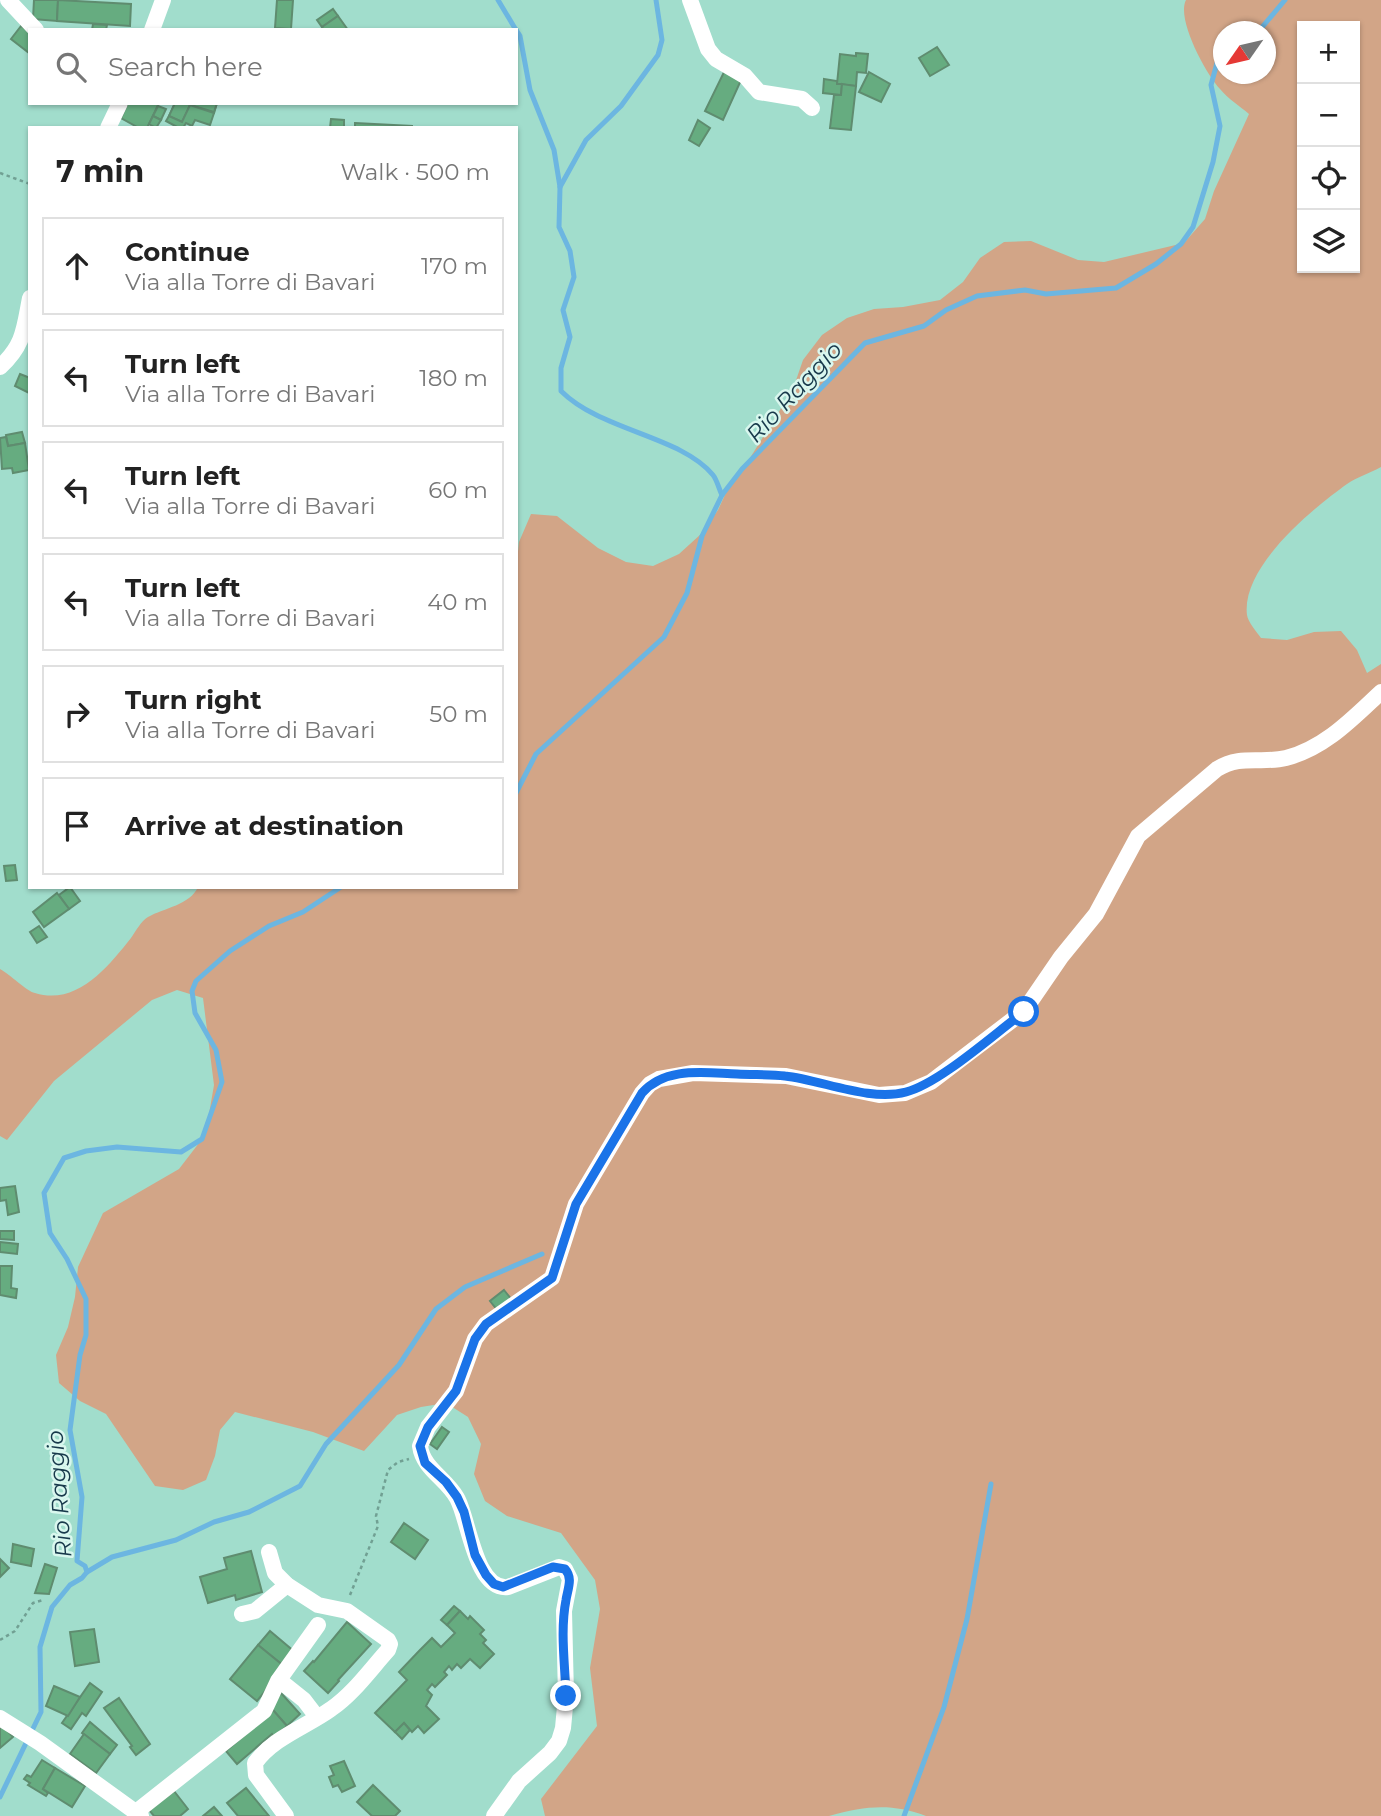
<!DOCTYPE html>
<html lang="en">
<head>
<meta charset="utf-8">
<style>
  :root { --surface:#fff; --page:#f2f2f2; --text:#222; --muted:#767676; --line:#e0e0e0 }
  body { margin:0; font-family:Montserrat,sans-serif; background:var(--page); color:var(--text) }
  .controls { position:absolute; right:21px; top:21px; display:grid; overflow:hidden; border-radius:0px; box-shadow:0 2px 5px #0004 }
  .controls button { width:63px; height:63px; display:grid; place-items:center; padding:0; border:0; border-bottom:2px solid var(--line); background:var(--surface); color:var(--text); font:35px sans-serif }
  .compass { position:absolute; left:1213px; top:21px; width:63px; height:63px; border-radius:50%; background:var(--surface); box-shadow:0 2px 5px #0004; rotate:236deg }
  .stop { position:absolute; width:21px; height:21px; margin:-16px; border:5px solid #1a73e8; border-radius:50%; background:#fff }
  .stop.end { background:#1a73e8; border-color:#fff; box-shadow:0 2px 7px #0008 }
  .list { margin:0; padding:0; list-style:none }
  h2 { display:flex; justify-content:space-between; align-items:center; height:91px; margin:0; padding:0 28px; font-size:30px }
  h2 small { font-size:23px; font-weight:400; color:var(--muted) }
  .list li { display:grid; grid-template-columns:46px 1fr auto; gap:21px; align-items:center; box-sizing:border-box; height:98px; margin:0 14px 14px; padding:0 14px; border:2px solid var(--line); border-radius:0px }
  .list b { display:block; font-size:26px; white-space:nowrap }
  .list p { margin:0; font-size:23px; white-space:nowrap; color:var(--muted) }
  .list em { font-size:23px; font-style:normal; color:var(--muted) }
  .icon { flex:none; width:38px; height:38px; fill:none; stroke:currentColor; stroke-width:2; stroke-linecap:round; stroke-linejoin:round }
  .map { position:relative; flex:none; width:1381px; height:1816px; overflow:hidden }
  .search { position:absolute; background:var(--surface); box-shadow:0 2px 5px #0004; left:28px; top:28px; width:490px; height:77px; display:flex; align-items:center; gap:18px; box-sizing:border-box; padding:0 24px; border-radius:0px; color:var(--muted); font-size:26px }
  .panel { position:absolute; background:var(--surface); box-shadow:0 2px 5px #0004; left:28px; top:126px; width:490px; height:763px; border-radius:0px }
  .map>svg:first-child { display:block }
</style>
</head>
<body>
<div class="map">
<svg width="1381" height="1816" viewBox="0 0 1381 1816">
  <rect width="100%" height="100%" fill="#a1ddcc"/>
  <path fill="#d2a587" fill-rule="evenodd" d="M1186 0H1381V467C1370 473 1357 477 1347 484 1312 509 1241 567 1247 615 1248 622 1256 631 1261 638L1287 640 1314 632 1341 631 1357 650 1367 673 1381 664V1816H926C891 1803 866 1806 829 1816H545L541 1799 597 1726 590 1668 600 1609 595 1580 561 1533 507 1516 485 1501 474 1474 481 1444 468 1417 446 1403 421 1407 397 1415 364 1451 313 1432 235 1412 220 1430 215 1456 206 1480 183 1490 155 1486 106 1414 80 1401 59 1383 56 1355 68 1327 75 1297 78 1267 103 1213 179 1169 199 1143 209 1114 214 1085 203 998 177 990 152 1000 54 1081 7 1140 0 1136V969C11 975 26 991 35 993 77 1006 108 967 131 938 136 931 141 921 148 917 164 908 190 905 198 887H516V571L519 542 531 514 557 516 598 548 626 562 653 566 679 554 701 534 718 510 730 484 750 458 793 389 803 360 822 335 847 318 874 309 903 307 940 300 963 282 980 258 1004 242 1031 241 1078 260 1104 262 1184 243 1205 219 1214 191 1249 114C1240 106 1228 99 1220 89 1206 74 1176 19 1186 0ZM1302 26H1355V268H1302ZM1224 32H1266V74H1224Z"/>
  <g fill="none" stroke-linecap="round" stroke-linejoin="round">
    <g stroke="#6cb6e1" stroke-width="5">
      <path d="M498 0 516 30"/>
      <path d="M516 30 520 36 530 90 554 150 560 187 559 227 570 251 574 277 563 310 570 337 561 368V391C601 431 681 436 713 475 717 480 719 489 722 495"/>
      <path d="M1258 32 1285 0"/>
      <path d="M560 187 586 140 621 106 658 55 662 40 656 0"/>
      <path d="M516 793 536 754 664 637 687 593 702 536 722 495 742 469 865 343 924 326 946 310 977 296 1025 290 1046 294 1116 288 1156 264 1181 244 1193 227 1213 162 1220 126 1211 85 1217 63 1224 59"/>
      <path d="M87 1572 112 1557 176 1540 214 1522 249 1512 300 1486 326 1444 399 1365 436 1309 465 1287 542 1254"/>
      <path d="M0 1797 41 1712 40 1647 52 1607 70 1585 82 1578 87 1572 85 1566 77 1561 82 1497 70 1430 80 1355 86 1335V1299L67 1259 50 1233 44 1193 64 1158 86 1151 117 1147 181 1152 202 1139 222 1082 216 1050 195 1013 192 991 196 981 230 951 269 926 303 912 341 887"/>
      <path d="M904 1816 944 1707 967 1619 991 1484"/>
    </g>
  </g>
  <g fill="#66ac80" stroke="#5f8c6f" stroke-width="2">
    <path d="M34 0H58L57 21 33 19Z"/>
    <path d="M58 0 131 4 130 26 57 21Z"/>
    <path d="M277 0H293L291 29 275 28Z"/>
    <path d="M333 9 338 16 322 27 317 20Z"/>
    <path d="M338 16 348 30H324L322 27Z"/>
    <path d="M93 24 107 25 106 30H92Z"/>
    <path d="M21 26 30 32 29 53 11 39Z"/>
    <path d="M937 47 949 65 930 76 919 58Z"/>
    <path d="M856 53 868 54 866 73 857 72 856 86 837 84 840 54 856 56Z"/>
    <path d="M725 70 742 78 723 120 705 111Z"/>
    <path d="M869 72 890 84 881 102 859 92Z"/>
    <path d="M824 79 837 81V84H842L841 95 823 93Z"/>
    <path d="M842 84 856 86 851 130 830 128 834 95H841Z"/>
    <path d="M128 103H159L147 128H139L121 118Z"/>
    <path d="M175 103H217L214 113 190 105 182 122 169 116Z"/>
    <path d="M175 103H191L182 122 169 116Z"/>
    <path d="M191 103H217L214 112 190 105Z"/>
    <path d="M190 105 214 113 210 125 195 120 192 126 186 123 183 128H179L166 121 169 116 182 122Z"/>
    <path d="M158 106 166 109 161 120 153 116Z"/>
    <path d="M153 116 161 120 156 128 149 124Z"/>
    <path d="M331 119 344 120V128H330Z"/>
    <path d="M698 120 710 128 699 146 689 140Z"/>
    <path d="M355 123 412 126V128H355Z"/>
    <path d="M20 374 30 378 29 393 15 386Z"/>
    <path d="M22 432 25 443 8 446 6 435Z"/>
    <path d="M6 437 8 446 25 443 29 470 13 473 12 468 2 469 0 438Z"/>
    <path d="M15 865 17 880 6 881 4 866Z"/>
    <path d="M70 887 80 901 69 909 59 895Z"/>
    <path d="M57 893 69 909 44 927 33 912Z"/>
    <path d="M39 926 47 937 37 943 30 932Z"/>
    <path d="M15 1186 19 1212 8 1215 6 1200 0 1201V1188Z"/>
    <path d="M0 1231H14V1240L0 1239Z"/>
    <path d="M0 1242 18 1244 17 1254 0 1252Z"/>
    <path d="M0 1266H12L11 1288 17 1289 16 1298 0 1295Z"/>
    <path d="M504 1290 512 1300 498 1311 490 1301Z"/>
    <path d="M442 1427 449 1432 437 1449 430 1444Z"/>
    <path d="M404 1523 428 1540 415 1559 391 1542Z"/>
    <path d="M13 1544 34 1549 31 1566 11 1562Z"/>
    <path d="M251 1551 262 1592 236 1600 235 1595 208 1603 200 1577 227 1569 224 1558Z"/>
    <path d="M0 1559 9 1568 0 1577Z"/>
    <path d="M45 1564 57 1568 49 1594 35 1593Z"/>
    <path d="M454 1606 460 1611 447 1625 441 1620Z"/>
    <path d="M460 1611 468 1619 470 1616 484 1630 480 1634 486 1640 483 1643 494 1654 480 1668 470 1659 461 1668 457 1664 452 1670 449 1666 444 1672 447 1675 435 1687 432 1684 427 1690 432 1695 426 1706 439 1719 424 1733 418 1726 412 1732 404 1723 395 1732 375 1713 407 1680 399 1672 419 1651 432 1638 441 1647 455 1633 447 1625Z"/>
    <path d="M347 1622 371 1644 338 1680 339 1681 328 1693 304 1671 313 1661 314 1662Z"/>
    <path d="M94 1629 99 1662 75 1666 70 1632Z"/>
    <path d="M270 1631 296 1653 285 1667 258 1645Z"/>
    <path d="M258 1645 285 1667 257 1701 230 1679Z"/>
    <path d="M90 1683 102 1692 86 1716 82 1713 71 1729 62 1723Z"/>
    <path d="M54 1686 80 1697 68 1716 46 1706Z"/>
    <path d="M281 1693 300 1714 287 1726 270 1707Z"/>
    <path d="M119 1698 150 1744 136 1755 130 1747 132 1746 104 1708Z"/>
    <path d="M273 1710 287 1726 274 1737 272 1734 237 1764 226 1751Z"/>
    <path d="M0 1722 13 1737 0 1748Z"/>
    <path d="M90 1722 117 1745 110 1754 82 1733Z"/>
    <path d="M404 1723 410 1730 402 1739 395 1732Z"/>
    <path d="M84 1734 110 1754 96 1773 70 1754Z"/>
    <path d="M42 1760 55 1768 43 1789 48 1793 46 1796 28 1785 30 1783 24 1779 27 1775 31 1777Z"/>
    <path d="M344 1761 355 1786 342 1792 338 1785 333 1787 329 1777 334 1775 330 1766Z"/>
    <path d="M55 1768 85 1786 72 1807 43 1789Z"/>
    <path d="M373 1785 400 1811 395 1816H372L357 1802Z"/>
    <path d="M246 1788 269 1816H238L227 1803Z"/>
    <path d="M174 1791 188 1809 180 1816H154L149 1810Z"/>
    <path d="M214 1807 222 1816H203Z"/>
  </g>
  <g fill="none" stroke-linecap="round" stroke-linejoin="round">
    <g stroke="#71a093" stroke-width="2.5" stroke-dasharray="3.5 3.5" stroke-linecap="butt">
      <path d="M0 173 30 184"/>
      <path d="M350 1595 378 1526 376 1516 388 1470 398 1462 409 1459"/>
      <path d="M0 1640 15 1631 33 1603 43 1600"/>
    </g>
    <g stroke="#fff" stroke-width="16">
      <path d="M8 0 36 30"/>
      <path d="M690 0 708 49 716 59 745 76 759 92 802 99 812 108"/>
      <path d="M152 30 163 0"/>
      <path d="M108 128 120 103"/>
      <path d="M0 367C24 345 24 329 30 298"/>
      <path d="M269 1552 275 1573 287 1585 318 1605 347 1611 388 1640 390 1644 388 1650C370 1670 353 1694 331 1709 306 1727 274 1737 255 1763L256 1775 286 1816"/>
      <path d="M242 1614 255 1611 287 1585"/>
      <path d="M279 1680 304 1700 317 1717"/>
      <path d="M0 1718 40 1743 141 1816"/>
      <path d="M136 1812 264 1711 278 1681 318 1625"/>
      <path d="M494 1816 519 1781 550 1753 559 1741 563 1728 566 1696 564 1611 570 1579 565 1569 559 1567 508 1587C475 1591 469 1519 457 1498 446 1478 423 1469 420 1446L428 1427 456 1391 475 1339 486 1324 552 1278 576 1204 642 1093 650 1084 659 1079 693 1073 786 1076 879 1095 905 1093 931 1082 1024 1011 1061 957 1096 914 1138 836 1217 769C1241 754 1261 764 1286 758 1325 748 1353 718 1381 692"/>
    </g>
  </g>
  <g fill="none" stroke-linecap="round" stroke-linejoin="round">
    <path stroke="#1a73e8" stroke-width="9" d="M566 1696C565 1664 560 1631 566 1600 568 1588 573 1578 565 1569L553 1567 503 1587 494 1584 486 1575 475 1555 464 1512 457 1497 446 1482 425 1463 420 1446 428 1427 456 1391 475 1339 486 1324 552 1278 576 1204 642 1093C666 1066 705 1073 737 1074 753 1075 770 1074 785 1076 822 1080 870 1102 906 1092 940 1083 994 1034 1024 1012"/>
  </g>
  <g text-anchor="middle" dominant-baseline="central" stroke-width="5" stroke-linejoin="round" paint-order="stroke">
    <g font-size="23" font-style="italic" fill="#18394b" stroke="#d9f7ee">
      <text transform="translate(794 392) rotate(-47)">Rio Raggio</text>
      <text transform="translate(59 1494) rotate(-94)">Rio Raggio</text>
    </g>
  </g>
</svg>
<div class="controls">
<button>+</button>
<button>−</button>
<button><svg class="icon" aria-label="locate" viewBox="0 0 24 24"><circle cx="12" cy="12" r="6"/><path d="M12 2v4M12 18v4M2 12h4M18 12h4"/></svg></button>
<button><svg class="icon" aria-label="layers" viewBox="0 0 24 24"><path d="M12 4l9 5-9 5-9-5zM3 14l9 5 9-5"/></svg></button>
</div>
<svg class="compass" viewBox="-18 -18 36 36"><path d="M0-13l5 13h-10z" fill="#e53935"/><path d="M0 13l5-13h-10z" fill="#767676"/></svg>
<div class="stop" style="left:1024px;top:1012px"></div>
<div class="stop end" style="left:566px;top:1696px"></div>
<div class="search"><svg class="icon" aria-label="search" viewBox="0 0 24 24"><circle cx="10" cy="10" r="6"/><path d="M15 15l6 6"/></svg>Search here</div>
<section class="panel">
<h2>7 min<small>Walk · 500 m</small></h2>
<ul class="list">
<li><svg class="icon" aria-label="ahead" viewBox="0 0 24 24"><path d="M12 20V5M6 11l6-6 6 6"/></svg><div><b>Continue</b><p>Via alla Torre di Bavari</p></div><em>170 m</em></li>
<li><svg class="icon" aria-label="left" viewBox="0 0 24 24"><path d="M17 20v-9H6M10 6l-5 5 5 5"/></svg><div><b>Turn left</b><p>Via alla Torre di Bavari</p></div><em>180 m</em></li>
<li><svg class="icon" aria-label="left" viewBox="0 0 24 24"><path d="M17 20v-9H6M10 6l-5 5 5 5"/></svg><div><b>Turn left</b><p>Via alla Torre di Bavari</p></div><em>60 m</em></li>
<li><svg class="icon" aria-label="left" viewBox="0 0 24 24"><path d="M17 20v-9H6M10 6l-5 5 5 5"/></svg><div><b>Turn left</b><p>Via alla Torre di Bavari</p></div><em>40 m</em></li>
<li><svg class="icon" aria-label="right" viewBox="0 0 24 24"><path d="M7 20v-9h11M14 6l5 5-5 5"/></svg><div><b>Turn right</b><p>Via alla Torre di Bavari</p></div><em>50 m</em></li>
<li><svg class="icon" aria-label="arrive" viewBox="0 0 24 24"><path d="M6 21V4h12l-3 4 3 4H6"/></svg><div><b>Arrive at destination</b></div></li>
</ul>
</section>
</div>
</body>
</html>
